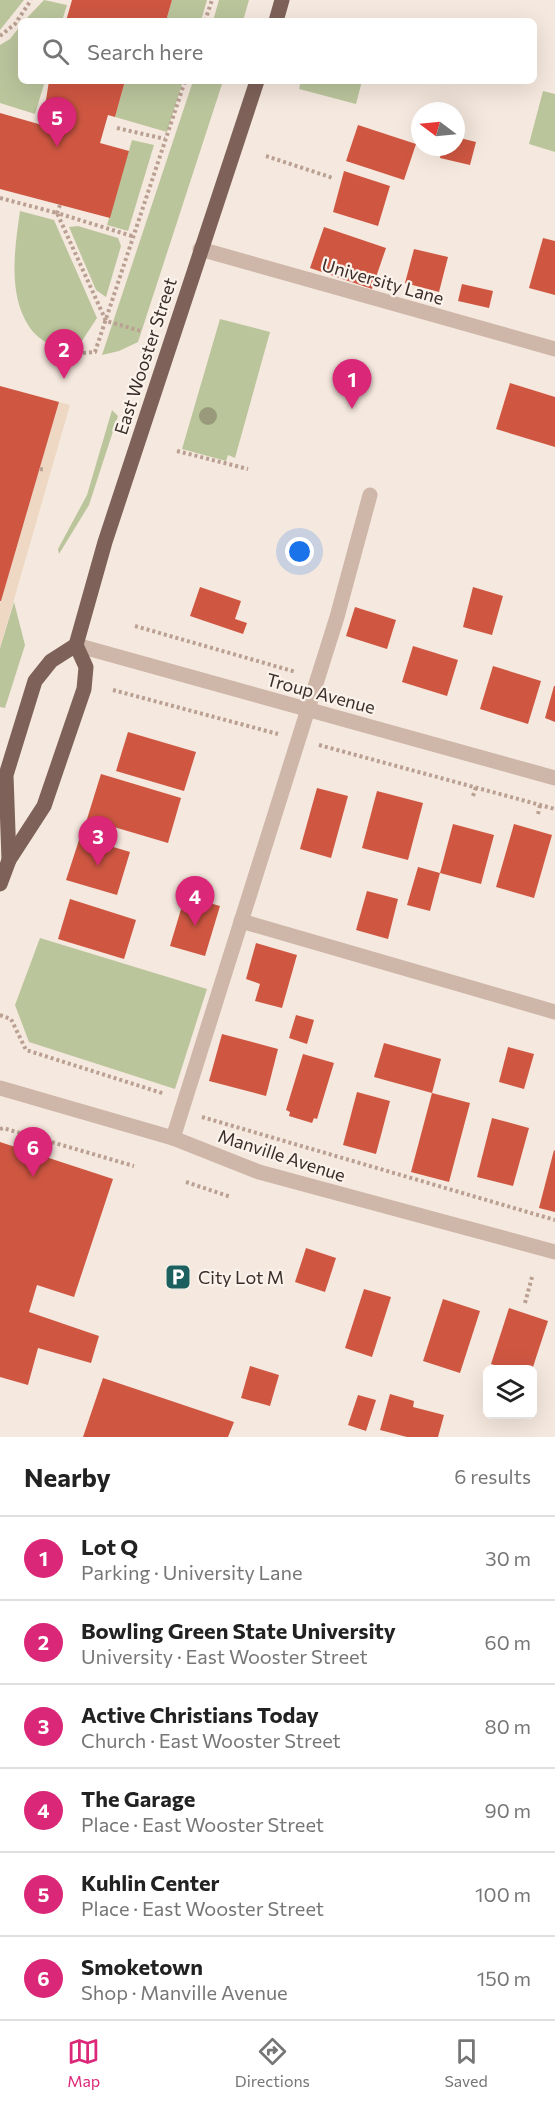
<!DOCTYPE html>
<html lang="en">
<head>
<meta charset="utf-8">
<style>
  :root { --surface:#fff; --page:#f2f2f2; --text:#222; --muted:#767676; --line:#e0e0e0; --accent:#db2777 }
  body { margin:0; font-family:Commissioner,sans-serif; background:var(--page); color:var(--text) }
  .controls { position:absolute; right:18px; bottom:18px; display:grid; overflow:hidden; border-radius:9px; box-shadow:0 6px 24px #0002 }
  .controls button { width:54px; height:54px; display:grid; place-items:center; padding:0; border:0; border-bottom:2px solid var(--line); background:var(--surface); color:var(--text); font:30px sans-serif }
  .compass { position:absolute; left:411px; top:102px; width:54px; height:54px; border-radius:50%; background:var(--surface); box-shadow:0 6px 24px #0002; rotate:286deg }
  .you { position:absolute; left:300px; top:552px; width:21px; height:21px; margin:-15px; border:4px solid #fff; border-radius:50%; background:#1a73e8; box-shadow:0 0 0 9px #1a73e833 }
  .badge { display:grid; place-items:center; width:39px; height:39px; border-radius:50%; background:var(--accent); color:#fff; font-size:20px; font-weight:700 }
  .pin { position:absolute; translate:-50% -50px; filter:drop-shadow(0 2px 3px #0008) }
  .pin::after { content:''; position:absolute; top:32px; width:21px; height:18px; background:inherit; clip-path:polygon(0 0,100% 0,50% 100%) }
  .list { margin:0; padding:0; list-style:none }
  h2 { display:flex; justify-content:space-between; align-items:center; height:78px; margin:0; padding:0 24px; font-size:26px }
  h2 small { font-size:20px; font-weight:400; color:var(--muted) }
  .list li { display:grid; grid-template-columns:39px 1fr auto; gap:18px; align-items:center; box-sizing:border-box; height:84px; padding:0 24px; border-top:2px solid var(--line) }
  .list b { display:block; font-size:22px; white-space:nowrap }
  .list p { margin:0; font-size:20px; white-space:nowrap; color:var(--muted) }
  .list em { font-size:20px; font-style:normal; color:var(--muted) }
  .icon { flex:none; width:33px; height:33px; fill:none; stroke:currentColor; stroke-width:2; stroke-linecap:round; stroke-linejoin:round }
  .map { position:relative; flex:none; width:555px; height:1437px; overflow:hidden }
  .search { position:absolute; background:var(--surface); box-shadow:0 6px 24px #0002; left:18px; right:18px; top:18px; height:66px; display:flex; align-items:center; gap:15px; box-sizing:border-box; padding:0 21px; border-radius:9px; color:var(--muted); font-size:22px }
  .sheet { height:582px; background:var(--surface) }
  nav { display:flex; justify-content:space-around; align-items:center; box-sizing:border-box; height:84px; border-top:2px solid var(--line); background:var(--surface); font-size:16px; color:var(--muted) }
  nav a { display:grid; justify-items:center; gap:3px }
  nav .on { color:var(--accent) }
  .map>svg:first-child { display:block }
</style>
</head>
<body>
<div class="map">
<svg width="555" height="1437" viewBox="0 0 555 1437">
  <rect width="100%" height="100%" fill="#f5e8de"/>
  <g fill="#bbc59c">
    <path d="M0 0H24L0 30Z"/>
    <path d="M44 0 67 5 62 21H24Z"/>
    <path d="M172 0H207L201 21H166Z"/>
    <path d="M219 0H249L243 21H213Z"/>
    <path d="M21 25V81H45L35 114 0 103V45L10 39Z"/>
    <path d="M125 81H183L167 132 115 117Z"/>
    <path d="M193 81H223L138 342 119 351 102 355Z"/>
    <path d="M301 81H362L356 104 299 89Z"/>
    <path d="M543 91 555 94V152L529 144Z"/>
    <path d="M132 140 154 145 128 231 107 225Z"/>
    <path d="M20 211 54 220 97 318 72 356C58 349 39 341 30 328 7 295 15 247 20 211Z"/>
    <path d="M78 226 118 238 121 246 106 297 96 290 69 227Z"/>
    <path d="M220 319 270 332 235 458 228 455 226 461 182 449Z"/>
    <path d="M112 410 118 416 89 505 59 554 58 549 87 495Z"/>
    <path d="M14 602 25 645 5 708 0 707V648Z"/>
    <path d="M40 938 207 989 175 1089 29 1042 15 1005Z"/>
  </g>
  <path fill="#eed8c4" d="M59 402 70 405 0 648V604Z"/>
  <g fill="#cf5742">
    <path d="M72 0H172L166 21H66Z"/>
    <path d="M49 81H125L115 117 108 115 100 143 129 151 110 218 0 189V113L42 125Z"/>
    <path d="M358 125 416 144 404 180 346 161Z"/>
    <path d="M456 137 476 142 470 165 440 158 442 147H456Z"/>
    <path d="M344 171 390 186 378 226 333 212Z"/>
    <path d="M324 227 386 248 372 289 310 268Z"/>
    <path d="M543 238 555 241V295L529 288Z"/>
    <path d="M414 249 448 257 439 292 405 283Z"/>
    <path d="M462 284 493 291 489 308 458 301Z"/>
    <path d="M510 383 555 397V447L496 429Z"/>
    <path d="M0 386 59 402 1 601H0Z"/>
    <path d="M200 587 241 601 235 619 247 623 243 634 190 616Z"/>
    <path d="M473 587 503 596 492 635 463 627Z"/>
    <path d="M355 607 396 620 387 649 346 636Z"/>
    <path d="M413 646 458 660 447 696 402 682Z"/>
    <path d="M493 666 541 681 528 724 480 709Z"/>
    <path d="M554 686H555V722L545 718Z"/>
    <path d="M128 732 196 752 184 791 116 771Z"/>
    <path d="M101 774 181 798 168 843 87 819Z"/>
    <path d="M317 788 348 796 331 858 300 849Z"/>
    <path d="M377 791 423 803 408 860 362 848Z"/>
    <path d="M453 824 494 835 481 884 440 873 430 911 407 905 418 867 440 873Z"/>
    <path d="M514 824 552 835 534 898 496 887Z"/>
    <path d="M80 837 130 852 117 895 66 880Z"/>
    <path d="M367 891 398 899 388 939 356 930Z"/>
    <path d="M185 896 220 906 205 956 170 946Z"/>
    <path d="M70 899 136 920 124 959 58 939Z"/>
    <path d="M256 943 297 955 282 1008 255 1001 260 984 246 979Z"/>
    <path d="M296 1015 314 1020 307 1044 289 1038Z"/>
    <path d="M222 1034 278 1049 266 1096 209 1081Z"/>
    <path d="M384 1043 441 1059 432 1093 374 1077Z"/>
    <path d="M508 1047 534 1054 524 1089 499 1082Z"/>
    <path d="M303 1054 334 1063 317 1119 314 1118 312 1123 289 1116 290 1112 286 1110Z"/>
    <path d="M357 1092 390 1101 376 1154 343 1145Z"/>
    <path d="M432 1093 470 1103 449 1182 411 1172Z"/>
    <path d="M492 1118 529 1128 513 1186 477 1177Z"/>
    <path d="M0 1142 113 1179 74 1297 37 1285 29 1312 99 1336 91 1363 38 1348 28 1385 0 1377Z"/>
    <path d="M554 1150 555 1151V1212L539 1208Z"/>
    <path d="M306 1248 336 1258 325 1292 295 1282Z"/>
    <path d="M364 1289 391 1297 372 1357 345 1348Z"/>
    <path d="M443 1299 480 1311 460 1373 423 1361Z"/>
    <path d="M509 1308 548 1321 532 1370H509L491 1364Z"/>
    <path d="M250 1366 279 1375 270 1406 241 1398Z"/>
    <path d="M103 1378 234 1422 228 1437H83Z"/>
    <path d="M390 1394 414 1401 413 1407 444 1415 438 1437H407L380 1430Z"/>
    <path d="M358 1395 376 1400 366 1431 348 1425Z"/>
  </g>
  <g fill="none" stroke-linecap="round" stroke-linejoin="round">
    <g stroke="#baa092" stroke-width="4" stroke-dasharray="3 3" stroke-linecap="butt">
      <path d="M205 21 212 0"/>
      <path d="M0 36 15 24 31 0"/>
      <path d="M117 128 165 139"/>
      <path d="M266 156 333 178"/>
      <path d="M0 198 57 213 106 321 141 331"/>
      <path d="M60 205 57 213 132 236"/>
      <path d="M83 353 95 352 185 81"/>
      <path d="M177 451 248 469"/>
      <path d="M40 469 46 470"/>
      <path d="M135 626 296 672"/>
      <path d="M113 690 278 734"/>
      <path d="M319 745 555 809"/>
      <path d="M473 796 476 787"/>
      <path d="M538 814 540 805"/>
      <path d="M0 1015 11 1019 26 1050 165 1094"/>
      <path d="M202 1117 555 1220"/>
      <path d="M0 1129 3 1128 134 1166"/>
      <path d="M186 1182 231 1197"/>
      <path d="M525 1303 532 1277"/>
    </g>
    <g stroke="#ceb6a9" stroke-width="15">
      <path d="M200 249 555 349"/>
      <path d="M76 645 555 778"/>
      <path d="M241 921 555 1012"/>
      <path d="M0 1088 173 1138 259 1172 555 1252"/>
      <path d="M173 1138 337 617 370 495"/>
    </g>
    <g stroke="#7e6259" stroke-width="15">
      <path d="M276 21 282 0"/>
      <path d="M9 860 6 775 35 681 51 661 76 645"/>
      <path d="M0 884 9 860 44 806 84 689 86 667 76 645 105 542 257 81"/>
    </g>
  </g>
  <circle fill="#999a7c" cx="208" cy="416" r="9"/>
  <defs>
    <g id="parking-square" transform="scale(1.35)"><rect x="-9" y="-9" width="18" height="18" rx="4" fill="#1b605e" stroke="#fbf3eb"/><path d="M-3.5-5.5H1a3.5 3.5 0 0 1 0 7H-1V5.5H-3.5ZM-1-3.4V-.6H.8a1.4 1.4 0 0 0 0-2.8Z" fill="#fff"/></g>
  </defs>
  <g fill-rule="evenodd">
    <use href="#parking-square" x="178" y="1277"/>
  </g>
  <g text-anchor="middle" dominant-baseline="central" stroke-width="4.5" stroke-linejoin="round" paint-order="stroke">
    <g font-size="18" fill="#3b2d29" stroke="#fbf3eb">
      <text transform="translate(383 281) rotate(16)">University Lane</text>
      <text transform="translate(145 356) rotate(-72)">East Wooster Street</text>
      <text transform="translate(321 693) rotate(15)">Troup Avenue</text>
      <text transform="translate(282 1155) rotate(18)">Manville Avenue</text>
    </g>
    <g font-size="18" fill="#3b2d29" stroke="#fbf3eb" text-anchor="start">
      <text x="198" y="1277">City Lot M</text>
    </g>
  </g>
</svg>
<div class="controls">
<button><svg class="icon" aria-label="layers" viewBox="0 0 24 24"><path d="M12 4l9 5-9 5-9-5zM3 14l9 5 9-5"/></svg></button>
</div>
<svg class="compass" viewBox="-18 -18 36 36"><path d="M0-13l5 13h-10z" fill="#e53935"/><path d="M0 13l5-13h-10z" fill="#767676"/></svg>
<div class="you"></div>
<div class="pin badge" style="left:352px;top:409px">1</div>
<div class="pin badge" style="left:64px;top:379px">2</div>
<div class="pin badge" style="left:98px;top:866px">3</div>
<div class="pin badge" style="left:195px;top:926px">4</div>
<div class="pin badge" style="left:57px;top:147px">5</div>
<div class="pin badge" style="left:33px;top:1177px">6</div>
<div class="search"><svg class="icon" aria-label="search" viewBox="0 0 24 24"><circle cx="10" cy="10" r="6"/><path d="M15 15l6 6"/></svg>Search here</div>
</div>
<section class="sheet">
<h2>Nearby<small>6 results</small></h2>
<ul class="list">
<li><span class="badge">1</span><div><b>Lot Q</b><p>Parking · University Lane</p></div><em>30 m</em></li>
<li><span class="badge">2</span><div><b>Bowling Green State University</b><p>University · East Wooster Street</p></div><em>60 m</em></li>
<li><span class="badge">3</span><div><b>Active Christians Today</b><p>Church · East Wooster Street</p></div><em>80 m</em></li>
<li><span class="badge">4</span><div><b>The Garage</b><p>Place · East Wooster Street</p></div><em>90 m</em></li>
<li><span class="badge">5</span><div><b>Kuhlin Center</b><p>Place · East Wooster Street</p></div><em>100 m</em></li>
<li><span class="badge">6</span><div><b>Smoketown</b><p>Shop · Manville Avenue</p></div><em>150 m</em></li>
</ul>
</section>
<nav>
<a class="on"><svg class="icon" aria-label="map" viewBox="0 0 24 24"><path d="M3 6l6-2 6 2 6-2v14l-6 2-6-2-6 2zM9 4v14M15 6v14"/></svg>Map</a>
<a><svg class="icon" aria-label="directions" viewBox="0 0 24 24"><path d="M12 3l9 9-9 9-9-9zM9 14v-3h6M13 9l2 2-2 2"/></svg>Directions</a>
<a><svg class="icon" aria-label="saved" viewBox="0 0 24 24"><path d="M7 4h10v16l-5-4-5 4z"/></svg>Saved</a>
</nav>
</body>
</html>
